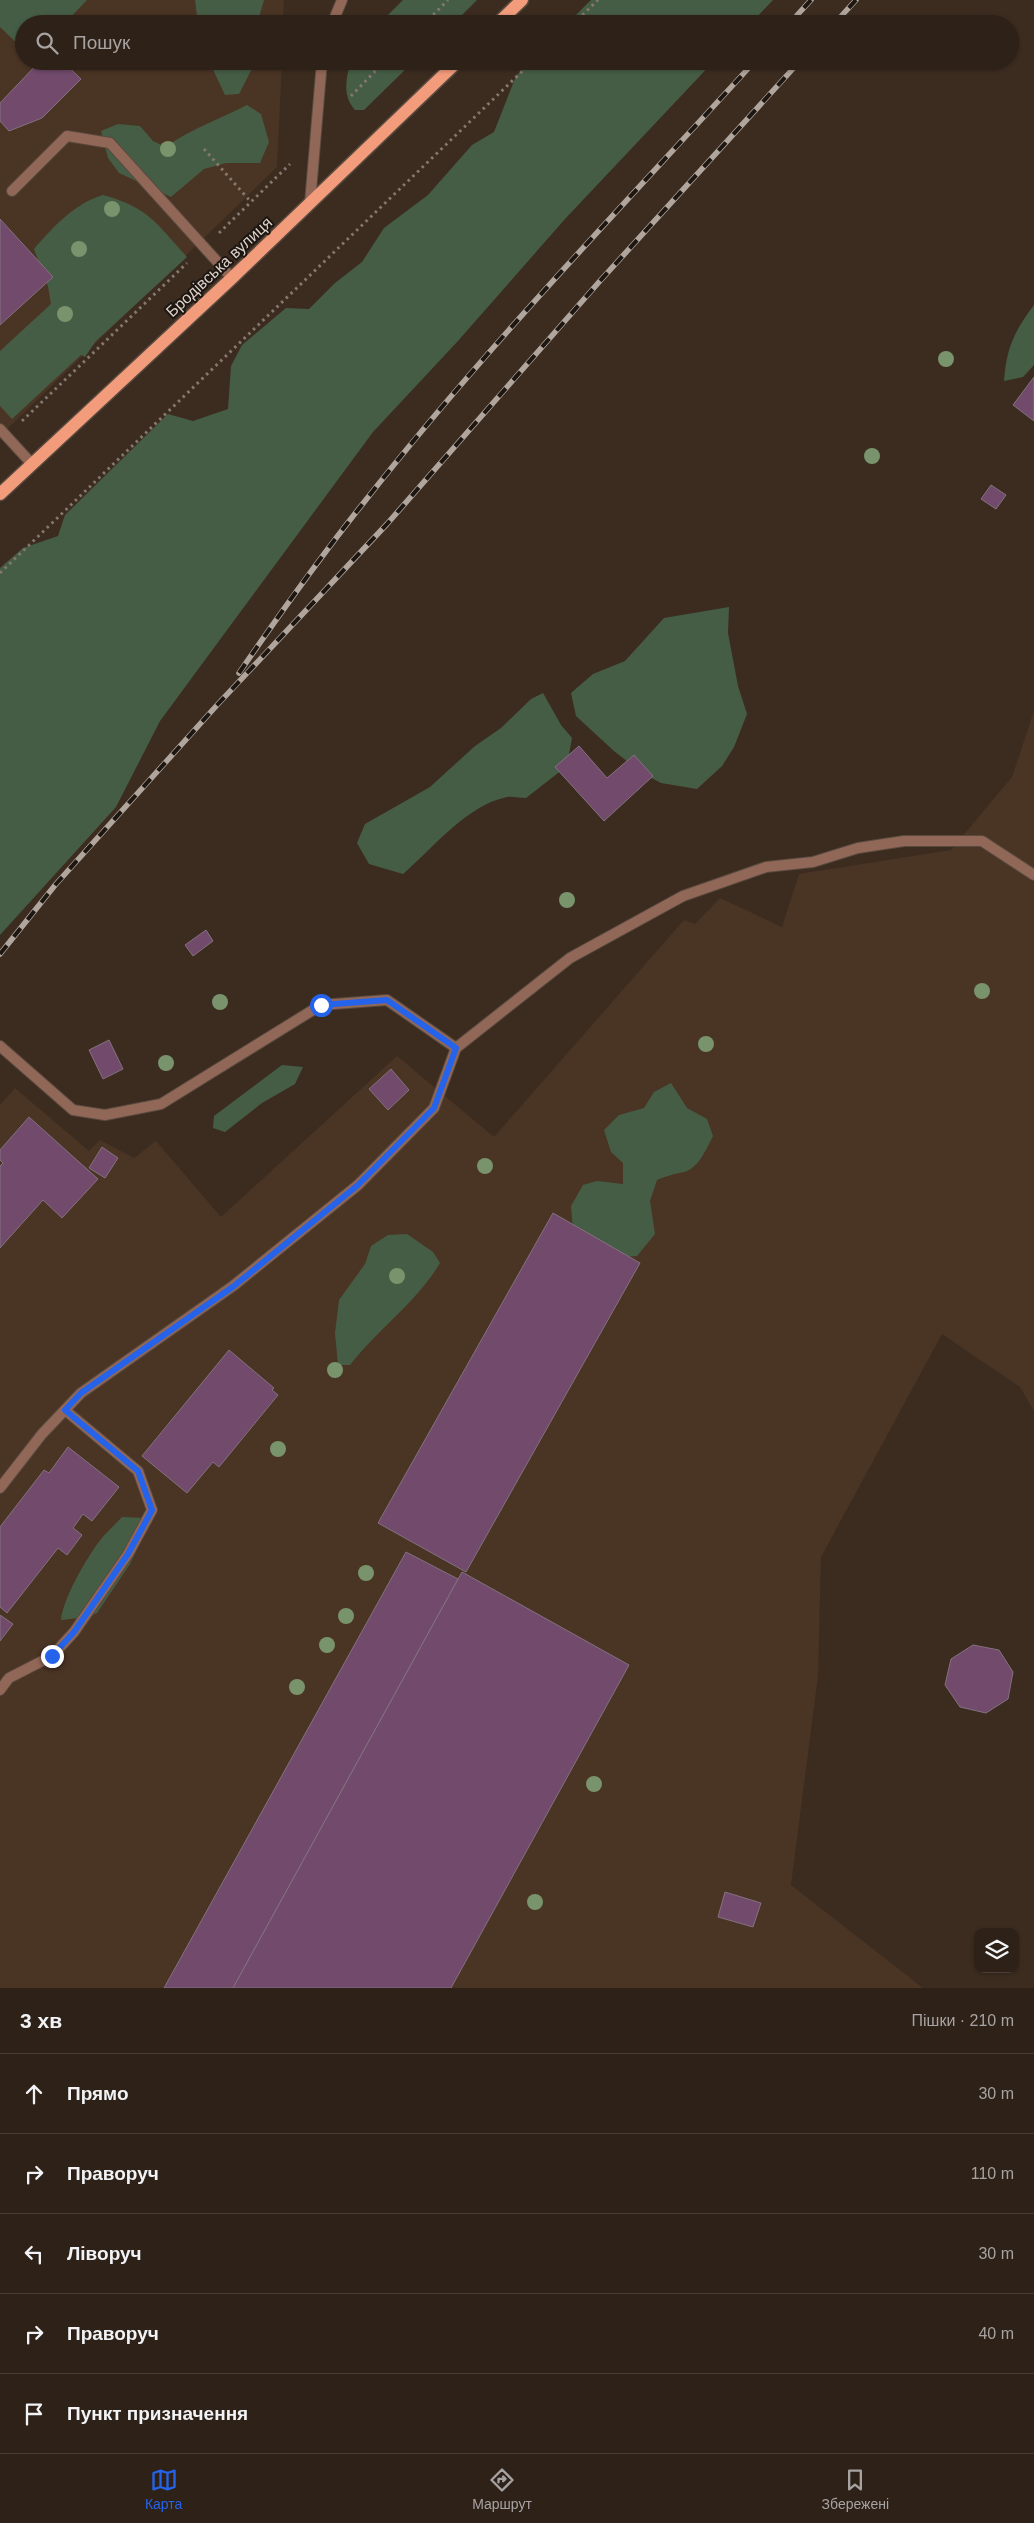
<!DOCTYPE html>
<html lang="uk">
<head>
<meta charset="utf-8">
<style>
  :root { --surface:#2d2118; --page:#352921; --text:#f1f3f6; --muted:#a7a3a2; --line:#483e37; --accent:#2563eb }
  body { margin:0; font-family:Helvetica,sans-serif; background:var(--page); color:var(--text) }
  .controls { position:absolute; right:15px; bottom:15px; display:grid; overflow:hidden; border-radius:10px; box-shadow:0 1px 4px #0004 }
  .controls button { width:45px; height:45px; display:grid; place-items:center; padding:0; border:0; border-bottom:1px solid var(--line); background:var(--surface); color:var(--text); font:25px sans-serif }
  .stop { position:absolute; width:15px; height:15px; margin:-11px; border:4px solid #2563eb; border-radius:50%; background:#fff }
  .stop.end { background:#2563eb; border-color:#fff; box-shadow:0 1px 5px #0008 }
  .list { margin:0; padding:0; list-style:none }
  h2 { display:flex; justify-content:space-between; align-items:center; height:65px; margin:0; padding:0 20px; font-size:21px }
  h2 small { font-size:16px; font-weight:400; color:var(--muted) }
  .list li { display:grid; grid-template-columns:32px 1fr auto; gap:15px; align-items:center; box-sizing:border-box; height:80px; padding:0 20px; border-top:1px solid var(--line) }
  .list b { display:block; font-size:19px; white-space:nowrap }
  .list em { font-size:16px; font-style:normal; color:var(--muted) }
  .icon { flex:none; width:28px; height:28px; fill:none; stroke:currentColor; stroke-width:2; stroke-linecap:round; stroke-linejoin:round }
  .map { position:relative; flex:none; width:1034px; height:1988px; overflow:hidden }
  .search { position:absolute; background:var(--surface); box-shadow:0 1px 4px #0004; left:15px; right:15px; top:15px; height:55px; display:flex; align-items:center; gap:12px; box-sizing:border-box; padding:0 18px; border-radius:28px; color:var(--muted); font-size:19px }
  .sheet { height:465px; background:var(--surface) }
  nav { display:flex; justify-content:space-around; align-items:center; box-sizing:border-box; height:70px; border-top:1px solid var(--line); background:var(--surface); font-size:14px; color:var(--muted) }
  nav a { display:grid; justify-items:center; gap:2px }
  nav .on { color:var(--accent) }
  .map>svg:first-child { display:block }
</style>
</head>
<body>
<div class="map">
<svg width="1034" height="1988" viewBox="0 0 1034 1988">
  <rect width="100%" height="100%" fill="#3c2c20"/>
  <g fill="#4a3424">
    <path d="M0 0H284L283 24H24V61H282L277 167 0 436Z"/>
    <path d="M1034 711V1411L1020 1387 942 1334 821 1557 818 1676 791 1885 923 1988H0V1105L15 1088 89 1151 100 1140 134 1158 156 1141 221 1217 397 1056 494 1137 684 920 695 924 720 898 782 927 799 874 951 850 1012 777Z"/>
  </g>
  <g fill="#465d45">
    <path d="M0 0H87L64 24H24V50L0 27Z"/>
    <path d="M195 0H264L257 24H198Z"/>
    <path d="M403 0H477L453 24H379Z"/>
    <path d="M591 0H773L750 24H567Z"/>
    <path d="M209 61H256L239 94 225 95Z"/>
    <path d="M351 61H414L364 110H355C342 96 346 78 351 61Z"/>
    <path d="M530 61H714L565 219 457 342 373 432 160 721 116 807 0 935V568L23 548 58 536 65 515 168 414 193 421 228 409 231 366 242 345 286 308 309 309 335 283 362 262 384 228 428 195 472 145 494 132 516 76Z"/>
    <path d="M247 105 261 114 269 142 260 163H226L204 169 171 197 119 173 108 158 101 131 118 124 140 126 153 141 166 147C190 129 220 119 247 105Z"/>
    <path d="M103 195C148 207 157 224 187 257L95 342 85 357 81 355 12 419 0 406V351L51 304 48 286 34 249C53 227 75 203 103 195Z"/>
    <path d="M1034 305V365L1023 377 1004 381C1006 348 1015 330 1034 305Z"/>
    <path d="M729 607 728 633 738 686 747 714 734 747 722 766 697 789 661 783 642 773 614 751 576 716 571 693 593 674 625 661 664 618Z"/>
    <path d="M543 693 561 725 572 738 567 766 526 798C520 798 513 796 507 797 467 805 433 848 403 874L369 864 357 843 365 824 430 787 475 746 501 728 531 699Z"/>
    <path d="M282 1065 303 1067 295 1084 262 1103 225 1132 213 1128 214 1116Z"/>
    <path d="M671 1083 687 1108 707 1119 713 1136C707 1148 698 1169 684 1172 674 1174 667 1176 657 1180L650 1201 655 1234 637 1256 610 1258 573 1231 571 1206 583 1185 597 1181 623 1184V1163L611 1152 604 1130 619 1115 644 1108 654 1092Z"/>
    <path d="M407 1234 433 1252 440 1263C416 1303 378 1329 350 1365H338L335 1333 339 1300 365 1264 371 1246 388 1235Z"/>
    <path d="M122 1517 144 1518 150 1523 130 1564 97 1613 87 1617 61 1620C63 1599 85 1561 98 1543 104 1534 114 1526 122 1517Z"/>
  </g>
  <g fill="#714a6c" stroke="#837280">
    <path d="M40 61H62L81 79 42 118 9 131 0 121V103Z"/>
    <path d="M0 219 53 277 0 325Z"/>
    <path d="M1034 377V421L1013 405Z"/>
    <path d="M991 485 1006 495 996 509 981 499Z"/>
    <path d="M579 746 607 778 634 755 653 776 604 821 555 767Z"/>
    <path d="M206 930 213 941 193 956 185 945Z"/>
    <path d="M109 1040 123 1069 103 1079 89 1050Z"/>
    <path d="M391 1069 409 1090 388 1110 369 1089Z"/>
    <path d="M29 1117 98 1179 62 1218 43 1200 0 1248V1166L3 1163 0 1160V1150Z"/>
    <path d="M102 1147 118 1158 105 1178 89 1168Z"/>
    <path d="M553 1213 640 1263 466 1572 378 1523Z"/>
    <path d="M229 1350 274 1388 272 1390 278 1395 219 1467 213 1462 187 1493 142 1456Z"/>
    <path d="M68 1447 119 1487 92 1521 83 1514 73 1528 82 1535 67 1555 58 1548 7 1613 0 1607V1527L44 1470 49 1473Z"/>
    <path d="M406 1552 458 1579 233 1988H164Z"/>
    <path d="M462 1572 629 1665 451 1988H233Z"/>
    <path d="M0 1615 13 1624 0 1641Z"/>
    <path d="M973 1645 999 1650 1013 1672 1008 1699 986 1713 960 1707 945 1685 951 1659Z"/>
    <path d="M725 1892 761 1903 753 1927 718 1917Z"/>
  </g>
  <g fill="none" stroke-linecap="round" stroke-linejoin="round">
    <g stroke="#594a3f" stroke-width="12">
      <g id="lane">
        <path d="M332 24 342 0"/>
        <path d="M12 191 67 136 110 143 232 278"/>
        <path d="M310 203 322 61"/>
        <path d="M0 429 32 464"/>
        <path d="M0 1046 73 1110 105 1115 161 1104 321 1005 387 1000 456 1048 570 958 683 896 766 867 813 862 858 848 904 841H982L1034 875"/>
        <path d="M0 1488 42 1434 81 1393 233 1286 358 1185 434 1108 456 1048"/>
        <path d="M0 1690 9 1678 52 1656 74 1632 128 1554 152 1510 138 1471 65 1410"/>
      </g>
    </g>
    <g stroke="#594a3f" stroke-width="15">
      <g id="primary">
        <path d="M497 24 522 0"/>
        <path d="M0 494 232 278 458 61"/>
      </g>
    </g>
    <g stroke="#85786e" stroke-width="3" stroke-dasharray="2.5 4" stroke-linecap="butt">
      <path d="M424 24 448 0"/>
      <path d="M573 24 598 0"/>
      <path d="M351 96 385 61"/>
      <path d="M204 149 251 202"/>
      <path d="M219 233 290 164"/>
      <path d="M22 421 187 263"/>
      <path d="M0 573 533 61"/>
    </g>
    <use href="#lane" stroke="#916757" stroke-width="10"/>
    <use href="#primary" stroke="#f29c7b" stroke-width="12"/>
    <g stroke="#b1a69d" stroke-width="5.5">
      <g id="rail">
        <path d="M789 24 811 0"/>
        <path d="M834 24 856 0"/>
        <path d="M239 673C279 615 320 557 365 501 486 347 623 206 755 61"/>
        <path d="M0 954 56 884 218 704 387 524 599 282 800 61"/>
      </g>
    </g>
    <use href="#rail" stroke="#1d1611" stroke-width="4" stroke-dasharray="11" stroke-linecap="butt"/>
  </g>
  <g fill="#79936c">
    <circle cx="168" cy="149" r="8"/>
    <circle cx="112" cy="209" r="8"/>
    <circle cx="79" cy="249" r="8"/>
    <circle cx="65" cy="314" r="8"/>
    <circle cx="946" cy="359" r="8"/>
    <circle cx="872" cy="456" r="8"/>
    <circle cx="567" cy="900" r="8"/>
    <circle cx="982" cy="991" r="8"/>
    <circle cx="220" cy="1002" r="8"/>
    <circle cx="706" cy="1044" r="8"/>
    <circle cx="166" cy="1063" r="8"/>
    <circle cx="485" cy="1166" r="8"/>
    <circle cx="397" cy="1276" r="8"/>
    <circle cx="335" cy="1370" r="8"/>
    <circle cx="278" cy="1449" r="8"/>
    <circle cx="366" cy="1573" r="8"/>
    <circle cx="346" cy="1616" r="8"/>
    <circle cx="327" cy="1645" r="8"/>
    <circle cx="297" cy="1687" r="8"/>
    <circle cx="594" cy="1784" r="8"/>
    <circle cx="535" cy="1902" r="8"/>
  </g>
  <g fill="none" stroke-linecap="round" stroke-linejoin="round">
    <path stroke="#2563eb" stroke-width="6" d="M52 1656 74 1632 128 1554 152 1510 138 1471 65 1410 81 1393 234 1286 358 1185 434 1108 456 1048 387 1000 321 1005"/>
  </g>
  <g text-anchor="middle" dominant-baseline="central" stroke-width="4" stroke-linejoin="round" paint-order="stroke">
    <g font-size="16" fill="#ddd3cb" stroke="#1d1611">
      <text transform="translate(219 267) rotate(-43)">Бродівська вулиця</text>
    </g>
  </g>
</svg>
<div class="controls">
<button><svg class="icon" aria-label="layers" viewBox="0 0 24 24"><path d="M12 4l9 5-9 5-9-5zM3 14l9 5 9-5"/></svg></button>
</div>
<div class="stop" style="left:321px;top:1005px"></div>
<div class="stop end" style="left:52px;top:1656px"></div>
<div class="search"><svg class="icon" aria-label="search" viewBox="0 0 24 24"><circle cx="10" cy="10" r="6"/><path d="M15 15l6 6"/></svg>Пошук</div>
</div>
<section class="sheet">
<h2>3 хв<small>Пішки · 210 m</small></h2>
<ul class="list">
<li><svg class="icon" aria-label="ahead" viewBox="0 0 24 24"><path d="M12 20V5M6 11l6-6 6 6"/></svg><div><b>Прямо</b></div><em>30 m</em></li>
<li><svg class="icon" aria-label="right" viewBox="0 0 24 24"><path d="M7 20v-9h11M14 6l5 5-5 5"/></svg><div><b>Праворуч</b></div><em>110 m</em></li>
<li><svg class="icon" aria-label="left" viewBox="0 0 24 24"><path d="M17 20v-9H6M10 6l-5 5 5 5"/></svg><div><b>Ліворуч</b></div><em>30 m</em></li>
<li><svg class="icon" aria-label="right" viewBox="0 0 24 24"><path d="M7 20v-9h11M14 6l5 5-5 5"/></svg><div><b>Праворуч</b></div><em>40 m</em></li>
<li><svg class="icon" aria-label="arrive" viewBox="0 0 24 24"><path d="M6 21V4h12l-3 4 3 4H6"/></svg><div><b>Пункт призначення</b></div></li>
</ul>
</section>
<nav>
<a class="on"><svg class="icon" aria-label="map" viewBox="0 0 24 24"><path d="M3 6l6-2 6 2 6-2v14l-6 2-6-2-6 2zM9 4v14M15 6v14"/></svg>Карта</a>
<a><svg class="icon" aria-label="directions" viewBox="0 0 24 24"><path d="M12 3l9 9-9 9-9-9zM9 14v-3h6M13 9l2 2-2 2"/></svg>Маршрут</a>
<a><svg class="icon" aria-label="saved" viewBox="0 0 24 24"><path d="M7 4h10v16l-5-4-5 4z"/></svg>Збережені</a>
</nav>
</body>
</html>
